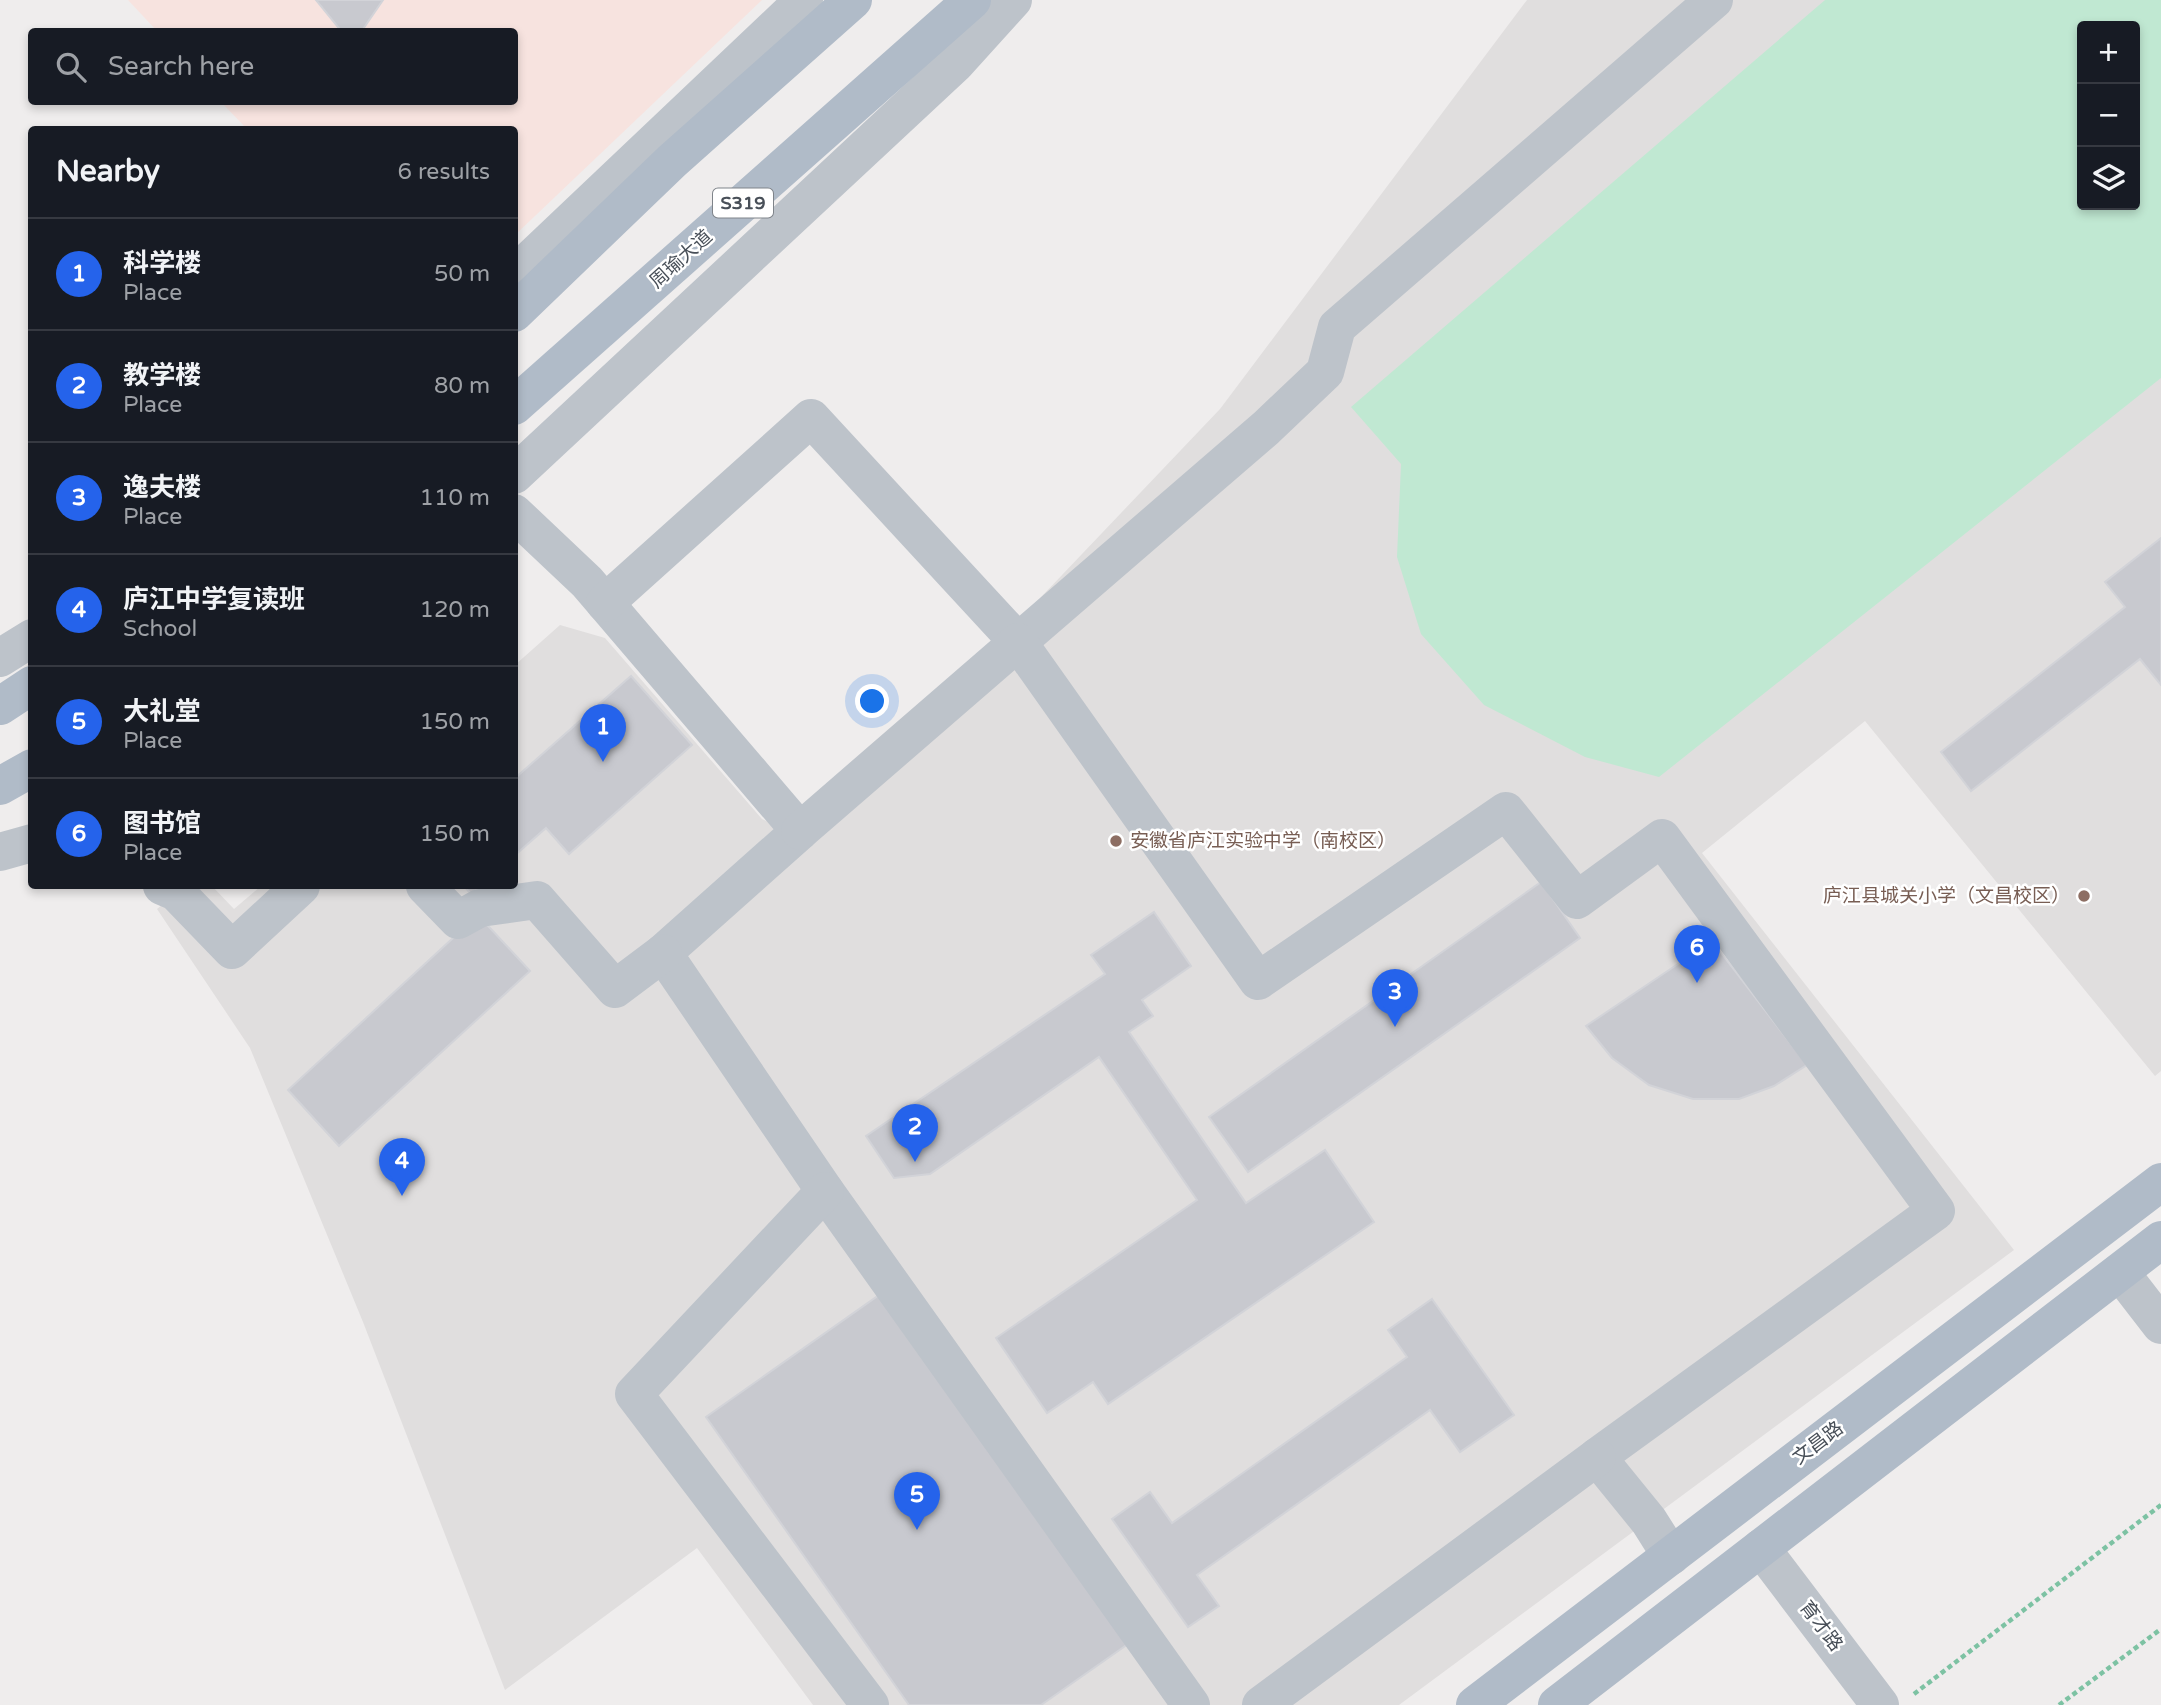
<!DOCTYPE html>
<html lang="en">
<head>
<meta charset="utf-8">
<style>
  :root { --surface:#171b24; --page:#20242c; --text:#f1f3f6; --muted:#9ea1a6; --line:#363941; --accent:#2563eb }
  body { margin:0; font-family:"Varela Round","Noto Sans SC",sans-serif; background:var(--page); color:var(--text) }
  .controls { position:absolute; right:21px; top:21px; display:grid; overflow:hidden; border-radius:7px; box-shadow:0 4px 10px #0003 }
  .controls button { width:63px; height:63px; display:grid; place-items:center; padding:0; border:0; border-bottom:2px solid var(--line); background:var(--surface); color:var(--text); font:35px sans-serif }
  .you { position:absolute; left:873px; top:702px; width:24px; height:24px; margin:-18px; border:5px solid #fff; border-radius:50%; background:#1a73e8; box-shadow:0 0 0 10px #1a73e833 }
  .badge { display:grid; place-items:center; width:46px; height:46px; border-radius:50%; background:var(--accent); color:#fff; font-size:23px; font-weight:700 }
  .pin { position:absolute; translate:-50% -58px; filter:drop-shadow(0 2px 4px #0008) }
  .pin::after { content:''; position:absolute; top:37px; width:24px; height:21px; background:inherit; clip-path:polygon(0 0,100% 0,50% 100%) }
  .list { margin:0; padding:0; list-style:none }
  h2 { display:flex; justify-content:space-between; align-items:center; height:91px; margin:0; padding:0 28px; font-size:30px }
  h2 small { font-size:23px; font-weight:400; color:var(--muted) }
  .list li { display:grid; grid-template-columns:46px 1fr auto; gap:21px; align-items:center; box-sizing:border-box; height:112px; padding:0 28px; border-top:2px solid var(--line) }
  .list b { display:block; font-size:26px; white-space:nowrap }
  .list p { margin:0; font-size:23px; white-space:nowrap; color:var(--muted) }
  .list em { font-size:23px; font-style:normal; color:var(--muted) }
  .icon { flex:none; width:38px; height:38px; fill:none; stroke:currentColor; stroke-width:2; stroke-linecap:round; stroke-linejoin:round }
  .map { position:relative; flex:none; width:2161px; height:1705px; overflow:hidden }
  .search { position:absolute; background:var(--surface); box-shadow:0 4px 10px #0003; left:28px; top:28px; width:490px; height:77px; display:flex; align-items:center; gap:18px; box-sizing:border-box; padding:0 24px; border-radius:7px; color:var(--muted); font-size:26px }
  .panel { position:absolute; background:var(--surface); box-shadow:0 4px 10px #0003; left:28px; top:126px; width:490px; height:763px; border-radius:7px }
  .map>svg:first-child { display:block }
</style>
</head>
<body>
<div class="map">
<svg width="2161" height="1705" viewBox="0 0 2161 1705">
  <rect width="100%" height="100%" fill="#efeded"/>
  <path fill="#e0dede" fill-rule="evenodd" d="M1527 0H2161V1071L2155 1076 1865 721 1702 853 2014 1250 1399 1705H813L697 1548 505 1690 363 1322 250 1048 157 909 185 886H212L234 909 261 886H514L515 665 560 625 605 638 762 819 781 828 1023 616 1220 409ZM2082 26H2135V205H2082Z"/>
  <path fill="#f7e3df" d="M128 0H762L515 235 514 130 247 129 221 102H514V32L157 31Z"/>
  <path fill="#c0e8d2" fill-rule="evenodd" d="M1825 0H2161V378L1659 777 1585 757 1484 705 1421 634 1397 557 1401 464 1351 407ZM2135 26V205H2082V26Z"/>
  <g fill="#c8c9cf" stroke="#d2d3d8" stroke-width="2">
    <path d="M316 0H383L361 32H342Z"/>
    <path d="M2161 538V685L2140 659 1971 791 1941 752 2125 607 2105 582Z"/>
    <path d="M631 676 692 745 569 854 546 828 514 856V779Z"/>
    <path d="M1541 882 1580 938 1248 1172 1209 1117Z"/>
    <path d="M464 886H481L471 894Z"/>
    <path d="M1154 912 1191 966 1142 1000 1153 1016 1129 1032 1246 1203 1325 1150 1374 1222 1108 1404 1093 1382 1047 1413 996 1338 1197 1200 1099 1057 930 1174 894 1178 866 1136 1105 974 1091 955Z"/>
    <path d="M478 915 530 971 339 1146 288 1090Z"/>
    <path d="M1712 941 1807 1065 1774 1086 1739 1099H1693L1649 1085 1612 1058 1586 1026Z"/>
    <path d="M882 1293 1128 1644 1041 1705H909L706 1417Z"/>
    <path d="M1432 1299 1514 1415 1460 1452 1430 1410 1197 1575 1219 1606 1188 1627 1112 1519 1150 1492 1172 1523 1407 1357 1388 1330Z"/>
  </g>
  <g fill="none" stroke-linecap="round" stroke-linejoin="round">
    <g stroke="#7dc2a3" stroke-width="4.5" stroke-dasharray="5 3.5" stroke-linecap="butt">
      <path d="M1914 1694 2161 1505"/>
      <path d="M2059 1705 2161 1629"/>
    </g>
    <g stroke="#bdc3ca" stroke-width="38">
      <path d="M514 275 804 0"/>
      <path d="M514 475 956 63 1013 0"/>
      <path d="M514 513 587 582 800 831 663 953 825 1191 1191 1705"/>
      <path d="M605 603 811 418 1018 642 1266 428 1325 372 1337 327 1714 0"/>
      <path d="M0 658 32 638"/>
      <path d="M800 831 1018 642 1258 981 1506 811 1577 900 1662 838 1936 1211 1597 1457 1649 1521 1671 1556"/>
      <path d="M0 852 32 843"/>
      <path d="M162 886 176 892 232 950 301 886"/>
      <path d="M425 886 458 920 480 908 537 900 615 989 663 953"/>
      <path d="M825 1191 634 1394 870 1705"/>
      <path d="M2120 1272 2161 1325"/>
      <path d="M1761 1548 1880 1705"/>
      <path d="M1261 1705 1597 1457"/>
    </g>
    <g stroke="#b0bbc8" stroke-width="38">
      <path d="M514 313 672 161 853 0"/>
      <path d="M514 406 972 0"/>
      <path d="M0 706 32 685"/>
      <path d="M0 786 32 768"/>
      <path d="M1475 1705 2161 1182"/>
      <path d="M1557 1705 2161 1240"/>
    </g>
  </g>
  <g fill="#8d6e63" stroke="#fff" stroke-width="2.5">
    <circle cx="1116" cy="841" r="7"/>
    <circle cx="2084" cy="896" r="7"/>
  </g>
  <g text-anchor="middle" dominant-baseline="central" stroke-width="5" stroke-linejoin="round" paint-order="stroke">
    <rect fill="#fff" stroke="#7f848a" stroke-width="2" x="713" y="188.5" width="60" height="29" rx="5"/>
    <g font-size="18" font-weight="bold" fill="#484f58">
      <text x="743" y="203">S319</text>
    </g>
    <g font-size="19" fill="#484f58" stroke="#fff">
      <text transform="translate(681 259) rotate(-42)">周瑜大道</text>
      <text transform="translate(1818 1443) rotate(-37)">文昌路</text>
      <text transform="translate(1821 1626) rotate(53)">育才路</text>
    </g>
    <g font-size="19" fill="#785e54" stroke="#fff" text-anchor="start">
      <text x="1130" y="841">安徽省庐江实验中学（南校区）</text>
      <text x="2070" y="896" text-anchor="end">庐江县城关小学（文昌校区）</text>
    </g>
  </g>
</svg>
<div class="controls">
<button>+</button>
<button>−</button>
<button><svg class="icon" aria-label="layers" viewBox="0 0 24 24"><path d="M12 4l9 5-9 5-9-5zM3 14l9 5 9-5"/></svg></button>
</div>
<div class="you"></div>
<div class="pin badge" style="left:603px;top:762px">1</div>
<div class="pin badge" style="left:915px;top:1162px">2</div>
<div class="pin badge" style="left:1395px;top:1027px">3</div>
<div class="pin badge" style="left:402px;top:1196px">4</div>
<div class="pin badge" style="left:917px;top:1530px">5</div>
<div class="pin badge" style="left:1697px;top:983px">6</div>
<div class="search"><svg class="icon" aria-label="search" viewBox="0 0 24 24"><circle cx="10" cy="10" r="6"/><path d="M15 15l6 6"/></svg>Search here</div>
<section class="panel">
<h2>Nearby<small>6 results</small></h2>
<ul class="list">
<li><span class="badge">1</span><div><b>科学楼</b><p>Place</p></div><em>50 m</em></li>
<li><span class="badge">2</span><div><b>教学楼</b><p>Place</p></div><em>80 m</em></li>
<li><span class="badge">3</span><div><b>逸夫楼</b><p>Place</p></div><em>110 m</em></li>
<li><span class="badge">4</span><div><b>庐江中学复读班</b><p>School</p></div><em>120 m</em></li>
<li><span class="badge">5</span><div><b>大礼堂</b><p>Place</p></div><em>150 m</em></li>
<li><span class="badge">6</span><div><b>图书馆</b><p>Place</p></div><em>150 m</em></li>
</ul>
</section>
</div>
</body>
</html>
